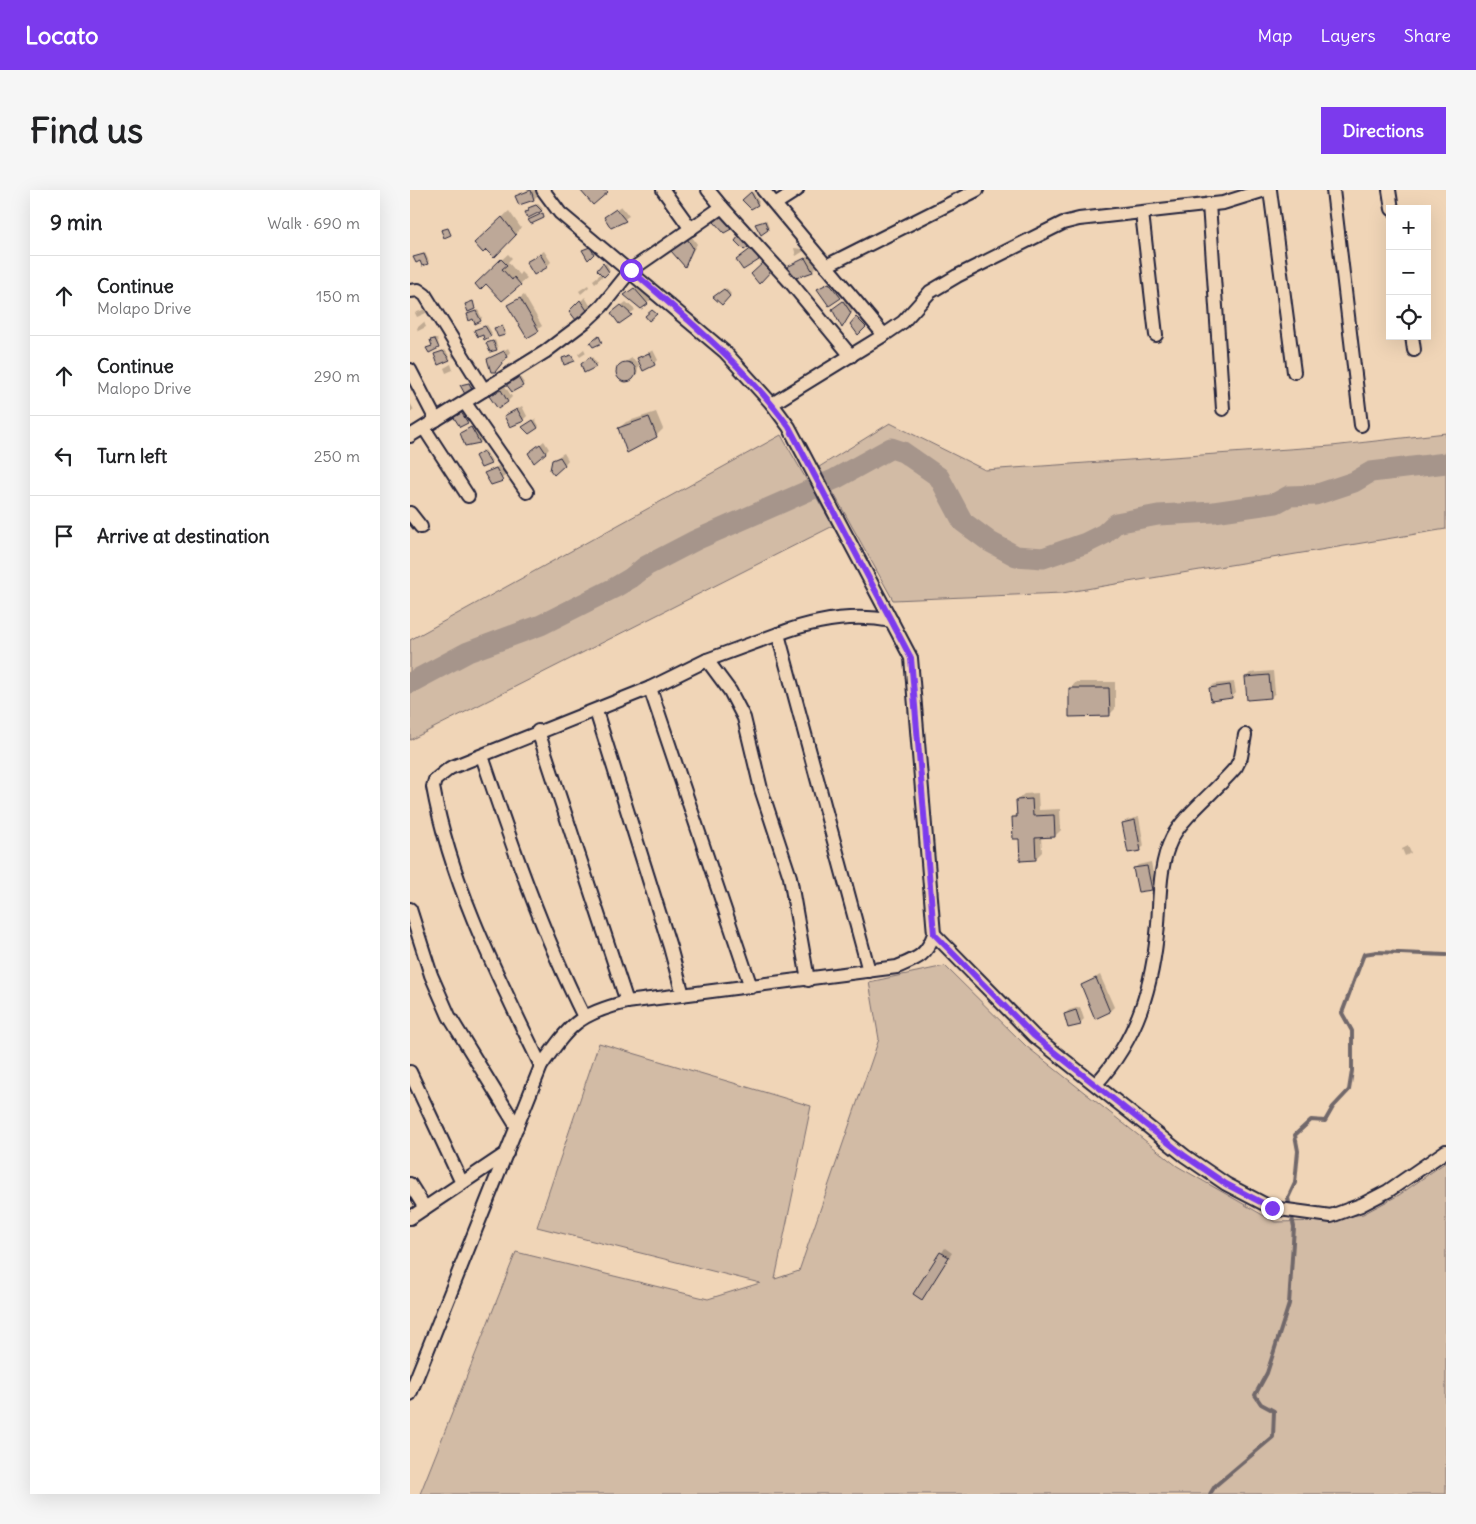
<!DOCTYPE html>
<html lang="en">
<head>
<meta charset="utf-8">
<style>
  :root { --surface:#fff; --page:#f6f6f6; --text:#202124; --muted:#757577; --line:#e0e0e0; --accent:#7c3aed }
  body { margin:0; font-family:Delius,sans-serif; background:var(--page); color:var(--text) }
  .controls { position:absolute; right:15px; top:15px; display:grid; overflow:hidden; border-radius:0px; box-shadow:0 5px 20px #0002 }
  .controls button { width:45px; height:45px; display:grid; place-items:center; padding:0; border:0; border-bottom:1px solid var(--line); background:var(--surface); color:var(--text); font:25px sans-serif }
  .stop { position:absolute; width:15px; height:15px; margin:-11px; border:4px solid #7c3aed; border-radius:50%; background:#fff }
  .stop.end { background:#7c3aed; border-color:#fff; box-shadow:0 1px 5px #0008 }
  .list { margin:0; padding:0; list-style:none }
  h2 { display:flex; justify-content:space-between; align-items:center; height:65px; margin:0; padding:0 20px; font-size:21px }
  h2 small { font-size:16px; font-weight:400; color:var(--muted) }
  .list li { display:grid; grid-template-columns:32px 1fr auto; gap:15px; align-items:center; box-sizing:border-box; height:80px; padding:0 20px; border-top:1px solid var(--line) }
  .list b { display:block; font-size:19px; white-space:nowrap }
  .list p { margin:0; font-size:16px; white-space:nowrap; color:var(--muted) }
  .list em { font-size:16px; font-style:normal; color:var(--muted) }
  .icon { flex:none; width:28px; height:28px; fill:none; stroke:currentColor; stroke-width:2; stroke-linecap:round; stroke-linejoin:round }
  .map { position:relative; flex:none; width:1036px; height:1304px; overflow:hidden; border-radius:0px }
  header { display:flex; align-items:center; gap:30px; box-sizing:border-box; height:70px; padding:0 25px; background:var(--accent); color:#fff }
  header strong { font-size:24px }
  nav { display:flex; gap:28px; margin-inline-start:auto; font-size:18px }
  .intro { display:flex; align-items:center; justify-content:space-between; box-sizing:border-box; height:120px; padding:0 30px }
  h1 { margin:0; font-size:35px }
  .button { padding:12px 22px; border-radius:0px; background:var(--accent); color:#fff; font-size:18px; font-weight:700 }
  main { display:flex; gap:30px; padding:0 30px }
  aside { flex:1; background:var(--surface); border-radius:0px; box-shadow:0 5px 20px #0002 }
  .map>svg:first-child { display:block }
</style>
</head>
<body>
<header>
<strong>Locato</strong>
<nav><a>Map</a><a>Layers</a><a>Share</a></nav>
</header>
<div class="intro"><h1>Find us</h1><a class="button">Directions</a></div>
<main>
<aside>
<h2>9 min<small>Walk · 690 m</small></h2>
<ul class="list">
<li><svg class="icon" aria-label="ahead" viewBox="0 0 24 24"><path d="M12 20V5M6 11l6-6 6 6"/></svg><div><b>Continue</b><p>Molapo Drive</p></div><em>150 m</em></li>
<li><svg class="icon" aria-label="ahead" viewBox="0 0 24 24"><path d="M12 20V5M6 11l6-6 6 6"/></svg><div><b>Continue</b><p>Malopo Drive</p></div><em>290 m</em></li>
<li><svg class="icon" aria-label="left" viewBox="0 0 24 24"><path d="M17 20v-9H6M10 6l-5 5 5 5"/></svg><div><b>Turn left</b></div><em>250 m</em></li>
<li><svg class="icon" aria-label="arrive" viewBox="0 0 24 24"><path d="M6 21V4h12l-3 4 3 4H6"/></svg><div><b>Arrive at destination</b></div></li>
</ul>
</aside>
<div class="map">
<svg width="1036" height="1304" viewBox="0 0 1036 1304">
  <rect width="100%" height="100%" fill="#f0d5b7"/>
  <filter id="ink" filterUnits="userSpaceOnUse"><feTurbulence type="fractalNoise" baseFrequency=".02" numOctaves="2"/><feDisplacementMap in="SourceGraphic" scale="10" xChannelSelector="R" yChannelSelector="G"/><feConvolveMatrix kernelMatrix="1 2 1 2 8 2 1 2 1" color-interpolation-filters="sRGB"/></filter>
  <g filter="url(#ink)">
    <g fill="#d2bba5" stroke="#7a6e70">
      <path d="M480 233 575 280 922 256 1036 243V339L652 403 483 410 409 277Z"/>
      <path d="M371 245 423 336 0 550V450Z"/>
      <path d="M535 776 616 856 767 976 865 1032 912 1031 953 1024 989 1005 1036 972V1304H10L106 1062 298 1109 350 1093 127 1037 189 853 401 916 365 1089 389 1081 469 849 459 792Z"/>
    </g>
    <g fill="#0003">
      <path d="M118 0H126L128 5 124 9 110 14 107 7Z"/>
      <path d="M343 2 349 12 347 14 334 10Z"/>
      <path d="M128 14 133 19 119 27 117 22 121 16Z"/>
      <path d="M211 16 219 26 202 37 199 24Z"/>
      <path d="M99 21 111 38 84 66 72 47Z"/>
      <path d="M356 30 359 38 357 39 347 34Z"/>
      <path d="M280 44 287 54 275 75 263 61Z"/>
      <path d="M384 58 392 59 394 61 386 66Z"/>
      <path d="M134 61 141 72 137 76 118 72Z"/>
      <path d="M15 63 19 71 17 73 5 67Z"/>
      <path d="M98 64 102 68 98 72 109 85 111 82 117 88 92 109 72 88Z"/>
      <path d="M400 65 406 77 402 81 379 78Z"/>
      <path d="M196 73 200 80 185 93 183 90 192 83 189 80Z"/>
      <path d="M423 90 434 103 419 114 409 99Z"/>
      <path d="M178 95 179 97 171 104 169 101Z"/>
      <path d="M229 95 242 109 231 118 220 101Z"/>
      <path d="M316 98 321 104 312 113 306 105Z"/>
      <path d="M114 105 132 136 117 147 99 116Z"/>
      <path d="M175 107 181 117 177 121H161Z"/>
      <path d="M437 108 444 119 433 136 428 115Z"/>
      <path d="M216 112 225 120 209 132 207 119Z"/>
      <path d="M15 119 16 123 7 127 5 123Z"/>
      <path d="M68 120 72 128 70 130 58 124Z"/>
      <path d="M448 127 456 135 448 144 442 135Z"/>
      <path d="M14 132 16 137 8 141 7 138Z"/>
      <path d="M77 135 82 143 75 148 73 143 67 139Z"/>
      <path d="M93 135 96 143 95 144 86 139Z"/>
      <path d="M30 138 36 149H32Z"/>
      <path d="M23 148H27L29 156 28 157H20L23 155Z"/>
      <path d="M85 150 88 158 87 159 78 154Z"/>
      <path d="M98 158 100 162 89 176 79 170Z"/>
      <path d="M174 159 176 163 170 167 168 164Z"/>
      <path d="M35 160 40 167 39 169 25 164Z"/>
      <path d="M243 160 248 170 244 174 229 168Z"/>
      <path d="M45 161 47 166 43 168 41 164Z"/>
      <path d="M182 167 187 174 174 181V173Z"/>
      <path d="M222 168 229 174 227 184 218 191 208 187 207 177Z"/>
      <path d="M41 174 43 180 36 183 34 178Z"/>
      <path d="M110 187 114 193 102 201 98 194Z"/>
      <path d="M60 192 64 199 62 200 52 195Z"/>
      <path d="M95 196 102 207 98 211 81 207Z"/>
      <path d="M0 213 4 220 0 222Z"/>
      <path d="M112 216 117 226 113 230 95 226Z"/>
      <path d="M53 221 59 230 50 236 46 225Z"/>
      <path d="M246 222 253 239 246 246 209 238 216 232Z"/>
      <path d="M125 229 129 236 128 237 115 235Z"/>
      <path d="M66 234 74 248 70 252 56 254 52 243Z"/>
      <path d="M134 251 139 259 135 263H120Z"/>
      <path d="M75 260 82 271 71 276 68 264Z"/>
      <path d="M154 263 158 270 154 275 143 270Z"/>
      <path d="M90 275 96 286 81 293 76 283Z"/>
      <path d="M863 481 865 503 861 507 836 487 840 483Z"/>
      <path d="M666 492H705V519L699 525 660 499Z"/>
      <path d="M824 492 826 503 822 507 800 498 804 494Z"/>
      <path d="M628 603 629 620 650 619 651 640 645 646 631 647 632 662 626 668 610 648 603 628 608 622 607 610 614 604Z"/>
      <path d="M729 627 734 656 730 660 713 634 717 630Z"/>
      <path d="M998 656 1001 663 995 666 992 659Z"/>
      <path d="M741 672 745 694 741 699 724 679 728 675Z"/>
      <path d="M690 785 704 817 700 821 673 795Z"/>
      <path d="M670 817 674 829 670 833 655 824 659 820Z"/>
      <path d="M535 1058 542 1063 512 1108 505 1103Z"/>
    </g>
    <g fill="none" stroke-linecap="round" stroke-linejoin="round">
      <path stroke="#71676b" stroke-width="4" d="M800 1304 805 1296 863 1247 864 1221 851 1214 845 1205 857 1183 879 1114 884 1037 878 1008 885 993 888 961 885 945 901 930 915 931 923 917 939 900 942 881V841L932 823 954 764 967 762 1036 765"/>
      <path stroke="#a6958b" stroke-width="21" d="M0 493 58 462 131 435 204 398 221 388 236 376 286 350 425 289 481 258 493 262 529 287 553 332 580 352 606 366 633 368 676 353 694 344 706 333 748 325 804 322 866 313 879 306 905 305 944 292 961 282 1036 273"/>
    </g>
    <g fill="#bda898" stroke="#22223b">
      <path d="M121 0 124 10 109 15 105 6Z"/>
      <path d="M170 0H196L198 2 183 15Z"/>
      <path d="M341 2 348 15 341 19 332 10Z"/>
      <path d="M126 15 132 21 118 28 115 22 119 21 118 18Z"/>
      <path d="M206 19 216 31 201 38 194 27Z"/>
      <path d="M133 23 134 28 121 34 118 30Z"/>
      <path d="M314 24 325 37 314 43 304 32Z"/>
      <path d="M92 27 106 45 84 68 76 60 73 63 64 53Z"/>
      <path d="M355 31 358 40 351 45 345 34Z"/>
      <path d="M38 38 41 45 34 48 31 40Z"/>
      <path d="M332 42 341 55 334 60 325 51Z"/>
      <path d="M276 47 283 58 275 77 261 61Z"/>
      <path d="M180 57 184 64 178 70 172 60Z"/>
      <path d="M343 57 349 70 333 80 326 70Z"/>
      <path d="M14 64 18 74 12 76 10 71 6 73 3 67Z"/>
      <path d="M130 64 138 77 124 85 116 72Z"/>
      <path d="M395 68 403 82 386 88 377 77Z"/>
      <path d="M91 69 97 75 92 79 102 90 104 87 111 95 92 111 76 94 70 100 65 94Z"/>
      <path d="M354 72 363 79 349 94 341 84Z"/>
      <path d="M193 73 199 82 194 87 187 80Z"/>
      <path d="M419 93 431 108 419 116 407 99Z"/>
      <path d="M224 98 238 114 231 119 214 105Z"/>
      <path d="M314 99 320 106 312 115 303 107Z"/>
      <path d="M110 108 129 141 117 148 97 115Z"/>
      <path d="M170 110 178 122 166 130 159 121Z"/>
      <path d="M63 111 65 119 58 122 55 114Z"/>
      <path d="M433 111 441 123 432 138 422 119Z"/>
      <path d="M211 115 222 125 209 134 201 123Z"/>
      <path d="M242 120 247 124 239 131 235 126Z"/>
      <path d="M66 121 71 131 65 134 63 129 59 131 57 124Z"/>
      <path d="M446 127 456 137 448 145 440 134Z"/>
      <path d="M75 136 81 146 74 150 73 145 68 147 64 140Z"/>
      <path d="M92 136 95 145 88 147 84 138Z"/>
      <path d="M189 146 192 153 183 157 180 153Z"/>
      <path d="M25 149 29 158 19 163 16 158 22 156 20 150Z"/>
      <path d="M83 151 87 160 80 162 76 153Z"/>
      <path d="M33 161 40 170 28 175 24 164Z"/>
      <path d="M94 161 97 167 85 182H81L77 169Z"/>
      <path d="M239 163 245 175 233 181 227 168Z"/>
      <path d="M161 165 165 171 154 175 152 168Z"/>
      <path d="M180 167 186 177 174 183 171 174Z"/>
      <circle cx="216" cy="182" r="10"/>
      <path d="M108 187 113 196 102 202 96 194Z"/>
      <path d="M59 193 63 201 56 206 50 195Z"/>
      <path d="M91 200 98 212 88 219 79 206Z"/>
      <path d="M107 219 114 231 100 237 94 226Z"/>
      <path d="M51 222 58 233 50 237 43 226Z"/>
      <path d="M239 227 247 247 217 263 208 238Z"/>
      <path d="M123 230 128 238 119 244 112 237Z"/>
      <path d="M61 237 70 253 55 256 50 243Z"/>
      <path d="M130 254 136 263 124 273 118 263Z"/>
      <path d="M73 261 81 274 71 278 65 266Z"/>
      <path d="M150 267 155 275 144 285 140 280 142 270Z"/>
      <path d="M86 278 93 291 81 295 74 283Z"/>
      <path d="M859 485 861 508 837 510 835 487Z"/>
      <path d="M820 495 822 508 801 511 799 498Z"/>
      <path d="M659 498H699L700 526 659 527Z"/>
      <path d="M622 609 623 626 644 625 645 647 625 648 626 670 610 671 609 649H603L602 627H607L606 610Z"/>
      <path d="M725 630 731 661 718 663 712 633Z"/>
      <path d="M737 676 742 700 728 702 723 678Z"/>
      <path d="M686 788 700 822 685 829 671 795Z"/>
      <path d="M666 820 671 835 658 838 654 824Z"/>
      <path d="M530 1062 539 1067 512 1110 503 1104Z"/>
    </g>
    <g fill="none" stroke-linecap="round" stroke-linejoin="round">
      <g stroke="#22223b" stroke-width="16">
        <g id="street">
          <path d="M253 0 281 39"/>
          <path d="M298 0 312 17"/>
          <path d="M353 0 474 145"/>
          <path d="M860 0 884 182"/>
          <path d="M923 0 951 235"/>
          <path d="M979 0 982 19"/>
          <path d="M365 14 387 0"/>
          <path d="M799 14 813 219"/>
          <path d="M732 23 746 145"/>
          <path d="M416 76 567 0"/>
          <path d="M0 101 8 100 15 105 74 200"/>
          <path d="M1002 146 1004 160"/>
          <path d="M0 180 26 230"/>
          <path d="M55 213 117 302"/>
          <path d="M362 214 474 145 493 132 520 102 547 86 653 33 669 29 813 13 855 0"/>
          <path d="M14 238 58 306"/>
          <path d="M0 246 135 162 176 131 192 116 221 80 312 17 381 93 441 166"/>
          <path d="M0 323 11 337"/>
          <path d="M368 444C405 430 442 423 482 431"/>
          <path d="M297 470 320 501 334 528 351 599 380 687 398 790"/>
          <path d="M240 498 297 470 368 444 459 781"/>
          <path d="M186 521 260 757 273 805"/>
          <path d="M128 541 217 812"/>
          <path d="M72 566C102 655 132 743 174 827"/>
          <path d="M0 719 21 785 39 826 107 937"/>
          <path d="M524 744 624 846 775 966 816 994 862 1018 921 1026 951 1015 978 1001 1036 961"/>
          <path d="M131 876C88 787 41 695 23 597L25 590 40 578 240 498 341 797"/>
          <path d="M0 882 52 993"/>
          <path d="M686 894C728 848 743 795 748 734 750 706 749 674 762 648 773 626 808 599 826 577L831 567 835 545"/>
          <path d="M0 994 15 1018"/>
          <path d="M0 1028 97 963"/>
          <path d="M0 1204 131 876C160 835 167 824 217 812L487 777C508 768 516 766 524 744L501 468 379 237 362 214 315 162 150 23 133 0"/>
        </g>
      </g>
      <use href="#street" stroke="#f0d5b7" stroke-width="12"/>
    </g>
  </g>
  <g fill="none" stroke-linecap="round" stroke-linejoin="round" filter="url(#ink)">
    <path stroke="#7c3aed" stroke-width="6" d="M221 80C277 129 335 176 379 237L501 468 524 744 624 846 775 966 816 994 862 1018"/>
  </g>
</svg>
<div class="controls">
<button>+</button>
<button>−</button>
<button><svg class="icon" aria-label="locate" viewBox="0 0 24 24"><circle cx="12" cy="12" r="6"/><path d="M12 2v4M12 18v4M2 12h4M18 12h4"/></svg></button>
</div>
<div class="stop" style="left:221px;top:80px"></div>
<div class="stop end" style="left:862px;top:1018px"></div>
</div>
</main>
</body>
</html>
